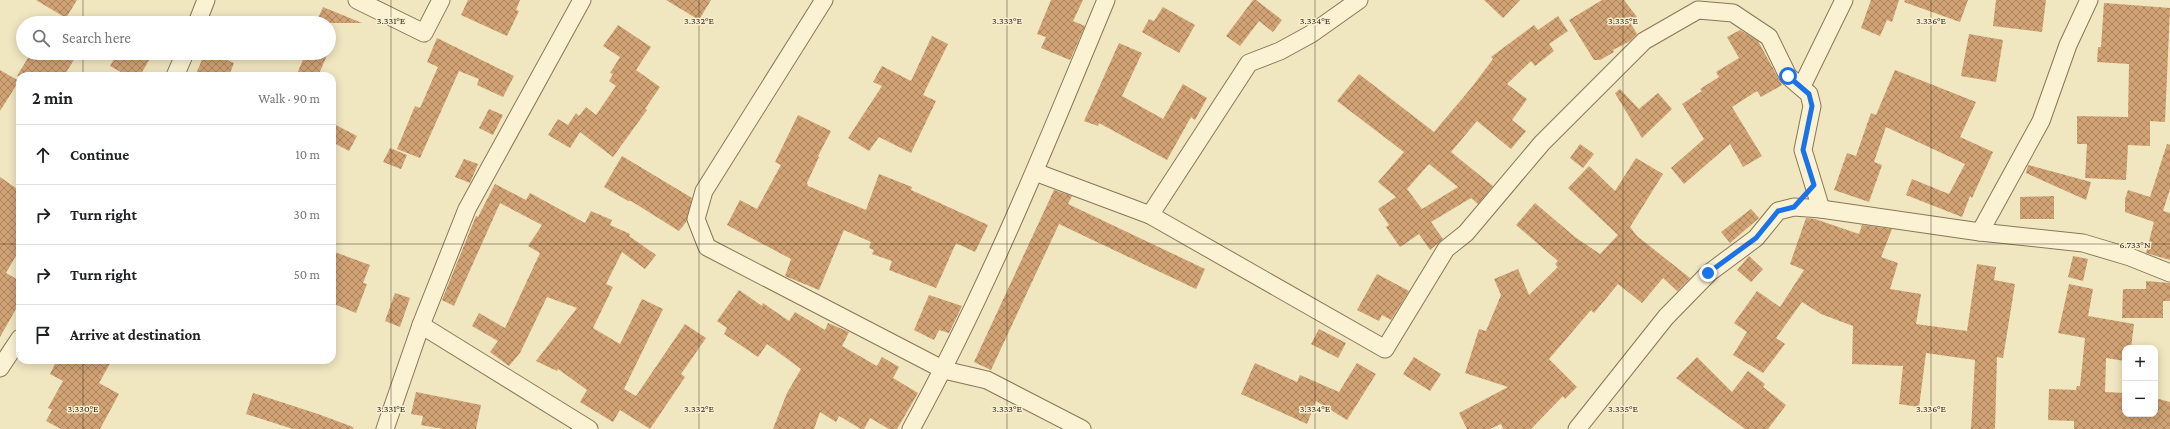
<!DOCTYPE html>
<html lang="en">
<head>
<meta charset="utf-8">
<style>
  :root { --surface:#fff; --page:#f2f2f2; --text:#202124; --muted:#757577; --line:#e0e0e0 }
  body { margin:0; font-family:"Crimson Pro",serif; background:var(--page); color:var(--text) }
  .controls { position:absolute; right:12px; bottom:12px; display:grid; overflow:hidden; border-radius:8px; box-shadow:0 2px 10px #0003 }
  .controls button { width:36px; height:36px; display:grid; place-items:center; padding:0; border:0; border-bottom:1px solid var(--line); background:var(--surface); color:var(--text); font:20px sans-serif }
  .stop { position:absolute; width:12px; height:12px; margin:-9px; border:3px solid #1a73e8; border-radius:50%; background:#fff }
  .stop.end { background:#1a73e8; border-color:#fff; box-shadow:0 1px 4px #0008 }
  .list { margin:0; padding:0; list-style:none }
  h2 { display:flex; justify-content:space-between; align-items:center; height:52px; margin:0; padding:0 16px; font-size:17px }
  h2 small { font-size:13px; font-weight:400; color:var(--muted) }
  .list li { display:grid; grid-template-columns:26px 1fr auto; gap:12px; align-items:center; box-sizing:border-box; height:60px; padding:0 16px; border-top:1px solid var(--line) }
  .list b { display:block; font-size:15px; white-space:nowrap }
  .list em { font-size:13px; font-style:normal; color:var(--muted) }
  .icon { flex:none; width:22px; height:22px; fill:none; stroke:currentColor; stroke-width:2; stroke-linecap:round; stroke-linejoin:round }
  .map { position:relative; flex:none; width:2170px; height:429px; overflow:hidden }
  .search { position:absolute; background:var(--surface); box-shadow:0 2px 10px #0003; left:16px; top:16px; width:320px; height:44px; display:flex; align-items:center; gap:10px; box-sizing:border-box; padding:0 14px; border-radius:22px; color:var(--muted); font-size:15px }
  .panel { position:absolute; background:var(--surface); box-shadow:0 2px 10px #0003; left:16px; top:72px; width:320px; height:292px; border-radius:12px }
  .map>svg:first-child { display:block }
</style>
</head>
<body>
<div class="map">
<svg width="2170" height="429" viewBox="0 0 2170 429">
  <defs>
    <pattern id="building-cross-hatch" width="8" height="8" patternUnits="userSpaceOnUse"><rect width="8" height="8" fill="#d0a274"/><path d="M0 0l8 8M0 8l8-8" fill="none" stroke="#aa845e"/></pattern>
  </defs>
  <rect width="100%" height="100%" fill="#f0e6c0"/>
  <g fill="url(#building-cross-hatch)" fill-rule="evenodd">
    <path d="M36 0H77L66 18Z"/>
    <path d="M468 0H520L516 10 519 11 507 36 461 15Z"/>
    <path d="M666 0H711L699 20Z"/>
    <path d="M1051 0H1083L1073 21 1085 26 1070 60 1041 48 1046 37 1037 34Z"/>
    <path d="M1253 0H1256L1282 20 1273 32 1259 21 1240 46 1226 36Z"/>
    <path d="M1484 0H1520L1503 18Z"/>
    <path d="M1602 0H1624L1637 17 1630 22 1637 34 1630 41 1613 50 1614 52 1600 60H1594L1569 20Z"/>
    <path d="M1871 0H1899L1892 22 1887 20 1880 36 1861 28Z"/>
    <path d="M1905 0H1968L1960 22 1904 2Z"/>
    <path d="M1996 0H2046L2042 32 1993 26Z"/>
    <path d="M2104 3 2170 8 2165 122 2150 121V146L2128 145 2126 180 2085 178 2087 144H2077V116L2128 117 2129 64 2097 62 2098 47H2101Z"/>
    <path d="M323 7 362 23H316Z"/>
    <path d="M1163 7 1195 25 1179 53 1142 32 1149 19 1154 21Z"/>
    <path d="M1558 16 1568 31 1549 44 1554 51 1535 66 1531 61 1507 84 1527 99 1512 120 1526 131 1511 149 1477 121 1451 152 1493 186 1478 204 1471 198 1431 222 1443 239 1430 250 1419 234 1400 247 1386 227 1389 225 1378 209 1396 197 1378 182 1404 152 1337 101 1359 74 1434 132 1472 87 1493 59 1491 57 1534 25 1538 30ZM1429 164 1458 187 1422 209 1407 189Z"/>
    <path d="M618 25 651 47 636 70 660 87 645 109 647 110 613 157 580 132 570 148 548 135 558 119 568 125 576 113 579 116 586 107 596 115 616 86 609 81 613 74 610 73 620 57 603 46Z"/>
    <path d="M1740 30 1758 41 1782 85 1761 97 1757 91 1732 107 1762 156 1743 167 1730 144 1684 184 1671 168 1704 139 1682 104 1702 91 1700 89 1719 77 1716 72 1739 58 1727 37Z"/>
    <path d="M1969 34 2003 40 1996 82 1961 76Z"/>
    <path d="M932 36 948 44 923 95 936 101 911 153 879 137 869 151 848 138 882 86 873 82 882 66 911 81Z"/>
    <path d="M437 38 514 76 503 97 477 85 479 79 459 71 420 158 397 149 415 106 420 108 438 67 427 62Z"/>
    <path d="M1119 43 1142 53 1122 96 1163 119 1183 84 1207 98 1195 120 1191 117 1167 160 1099 123 1098 126 1084 121Z"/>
    <path d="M31 53H78L64 76H17Z"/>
    <path d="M118 53H153L140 76H128L110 66Z"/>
    <path d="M205 53H210L234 63 229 76H195Z"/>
    <path d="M306 53H328L318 76H296Z"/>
    <path d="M0 70 19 81 0 111Z"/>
    <path d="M1895 70 1976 102 1960 137 1993 152 1972 198 1970 196 1962 217 1906 195 1912 179 1949 194 1965 164 1886 127 1874 162 1882 165 1869 202 1834 190 1847 153 1856 156 1871 113 1876 115Z"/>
    <path d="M1620 89 1639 109 1658 93 1672 109 1642 138 1615 93Z"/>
    <path d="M489 109 503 115 493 135 479 128Z"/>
    <path d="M798 115 831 131 818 156 819 157 807 183 808 186 866 210 879 174 912 187 911 190 988 225 975 252 956 243 936 288 889 270 892 261 872 254 874 250 869 248 871 242 844 230 819 290 785 276 791 259 727 225 740 200 757 209 781 165 775 162Z"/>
    <path d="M332 123 357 136 349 151 332 142Z"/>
    <path d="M1580 144 1594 154 1583 168 1570 158Z"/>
    <path d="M2167 144 2170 145V189L2163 211 2170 213V260L2146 253 2154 222 2125 212V199L2128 190 2150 197Z"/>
    <path d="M390 148 407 155 401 169 383 162Z"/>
    <path d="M622 156 692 198 687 221 679 231 631 201H628L604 187Z"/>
    <path d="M1636 158 1663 174 1630 227 1637 236 1690 278 1677 291 1663 278 1642 303 1618 284 1594 313 1591 310 1549 359 1577 387 1565 399 1563 396 1531 429H1503L1501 424 1490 429H1467L1459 413 1508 387 1465 373 1479 329 1486 331 1501 295 1494 279 1518 269 1529 295 1558 267 1555 264 1558 261 1516 225 1535 203 1575 237 1600 254 1618 235 1568 188 1589 166 1615 191Z"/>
    <path d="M464 159 478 164 470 183 455 177Z"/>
    <path d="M2028 165 2091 182 2086 200 2026 173Z"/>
    <path d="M0 177 20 191V249L6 273 20 281V302L0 337Z"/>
    <path d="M495 184 526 200 530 193 585 223 591 211 612 220 610 225 630 234 629 236 656 255 645 269 622 252 606 284 613 287 593 328 620 344 642 299 663 309 624 389 636 396 685 324 706 338 681 374 685 377 650 429 620 410 613 422 580 402 587 390 558 369 557 371 536 361 577 308 547 297 520 353 509 366 490 352 498 341 472 326 479 313 505 328 540 253 528 246 542 225 500 203 454 306 442 300 476 216 478 217Z"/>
    <path d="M1054 190 1072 196 1068 204 1205 269 1196 289 1059 224 991 370 974 362Z"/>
    <path d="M2054 196V219H2020V197Z"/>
    <path d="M1751 209 1759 218 1730 243 1721 232Z"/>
    <path d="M1806 218 1815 219 1859 234 1862 225 1892 229 1881 257 1898 263 1890 289 1921 294 1916 324 1967 331 1977 264 1996 267 1994 280 2015 284 2003 358 1997 357 1995 429H1971L1975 360 1926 353 1919 407 1899 404 1903 366 1852 364 1853 326 1821 314 1802 302 1776 338 1785 344 1763 373 1733 355 1747 332 1734 323 1757 291 1780 307 1804 270 1790 264Z"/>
    <path d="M332 251 370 265 363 283 367 284 356 313 332 303Z"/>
    <path d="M1749 256 1763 269 1751 282 1737 270Z"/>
    <path d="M2073 256 2088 259 2083 281 2068 277Z"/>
    <path d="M1377 274 1409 291 1391 320 1382 315 1379 321 1357 310Z"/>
    <path d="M2146 281 2170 283V301H2163V318H2122L2123 289H2146Z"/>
    <path d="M2069 284 2093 289 2088 316 2134 324 2131 348H2125V361L2106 358 2105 392 2125 393V414H2155V398L2170 402V429H2074V421L2048 420 2049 389 2076 390 2077 386H2080L2085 338 2058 333Z"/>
    <path d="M739 290 762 306 763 303 789 321 795 312 825 330 828 323 849 332 842 346 877 366 882 357 899 367 893 378 918 393 897 429H889L870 418 864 429H861L839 416 836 422 820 412 814 429H773L787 393 801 369 767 344 758 357 724 334 727 328 717 321Z"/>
    <path d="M395 293 410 298 400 327 385 321Z"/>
    <path d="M929 295 962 306 949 333 939 330 934 340 914 330Z"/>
    <path d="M1319 329 1346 343 1338 358 1311 344Z"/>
    <path d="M1414 357 1441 374 1430 391 1403 374Z"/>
    <path d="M1697 357 1732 392 1748 371 1765 384 1763 387 1786 405 1768 429H1745L1676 378Z"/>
    <path d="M57 360H112L99 383 119 394 100 429H61L46 421 52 410 48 408 63 381 50 374Z"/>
    <path d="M1255 363 1297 382 1300 375 1339 392 1357 363 1376 374 1347 420 1316 401 1307 424 1241 394Z"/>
    <path d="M416 392 481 405 476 429H443L421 425 423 416 411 414Z"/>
    <path d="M253 393 318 414 353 427V429H293L246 414Z"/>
  </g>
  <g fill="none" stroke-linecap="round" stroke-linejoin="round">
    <g stroke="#897657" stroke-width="19">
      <g id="street">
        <path d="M357 0 424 33 441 0"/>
        <path d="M824 0 704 191 696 219 707 247 944 370 987 380 1082 429"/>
        <path d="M197 23 206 0"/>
        <path d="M175 76 185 53"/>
        <path d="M1802 86 1844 0"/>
        <path d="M1035 172 1150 215 1385 349 1446 249 1466 233 1542 143 1644 41 1698 10 1733 13 1769 37 1788 76 1809 94 1812 106 1803 150 1821 209"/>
        <path d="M1150 215 1249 63 1280 51 1311 34 1359 0"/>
        <path d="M1980 232 2041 121 2068 45 2089 0"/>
        <path d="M421 325 589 429"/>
        <path d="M0 368 20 338"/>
        <path d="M385 429 421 325 467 209 582 0"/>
        <path d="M911 429C987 291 1046 145 1106 0"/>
        <path d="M1577 429 1666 317 1709 273 1756 238 1778 211 1794 207 1821 209 1980 232 2083 243 2130 257 2170 273"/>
      </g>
    </g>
    <use href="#street" stroke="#faf2d3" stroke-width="17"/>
  </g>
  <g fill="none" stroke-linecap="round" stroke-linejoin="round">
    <path stroke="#1a73e8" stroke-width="5" d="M1708 273 1756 238 1778 211 1794 207 1814 185 1803 150 1812 106 1809 94 1788 76"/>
  </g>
  <path fill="none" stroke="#382c1c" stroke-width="1" stroke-opacity="0.45" d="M83 0V23M391 0V429M699 0V429M1007 0V429M1315 0V429M1623 0V429M1931 0V429M83 53V76M0 244H20M332 244H2170M83 360V429"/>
  <g font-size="10" text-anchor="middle" fill="#382c1c" stroke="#f7efd0" stroke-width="3" stroke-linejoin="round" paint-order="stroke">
    <text x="391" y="24">3.331°E</text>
    <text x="699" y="24">3.332°E</text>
    <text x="1007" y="24">3.333°E</text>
    <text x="1315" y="24">3.334°E</text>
    <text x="1623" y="24">3.335°E</text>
    <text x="1931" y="24">3.336°E</text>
    <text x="2135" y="248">6.733°N</text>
    <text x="83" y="412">3.330°E</text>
    <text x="391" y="412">3.331°E</text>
    <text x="699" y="412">3.332°E</text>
    <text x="1007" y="412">3.333°E</text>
    <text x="1315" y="412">3.334°E</text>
    <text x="1623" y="412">3.335°E</text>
    <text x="1931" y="412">3.336°E</text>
  </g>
</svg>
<div class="controls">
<button>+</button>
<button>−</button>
</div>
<div class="stop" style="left:1788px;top:76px"></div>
<div class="stop end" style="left:1708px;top:273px"></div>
<div class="search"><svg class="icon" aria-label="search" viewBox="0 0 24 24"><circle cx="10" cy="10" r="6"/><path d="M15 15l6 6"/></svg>Search here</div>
<section class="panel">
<h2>2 min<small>Walk · 90 m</small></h2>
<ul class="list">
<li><svg class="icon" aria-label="ahead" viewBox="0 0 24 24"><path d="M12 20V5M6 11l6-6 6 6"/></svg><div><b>Continue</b></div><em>10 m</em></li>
<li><svg class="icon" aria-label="right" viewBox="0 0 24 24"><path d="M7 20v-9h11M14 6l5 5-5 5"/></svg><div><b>Turn right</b></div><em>30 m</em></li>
<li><svg class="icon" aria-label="right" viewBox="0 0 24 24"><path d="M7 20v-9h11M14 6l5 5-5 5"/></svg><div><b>Turn right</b></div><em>50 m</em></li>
<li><svg class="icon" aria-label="arrive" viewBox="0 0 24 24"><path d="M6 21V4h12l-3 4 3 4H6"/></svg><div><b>Arrive at destination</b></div></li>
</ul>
</section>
</div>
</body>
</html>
